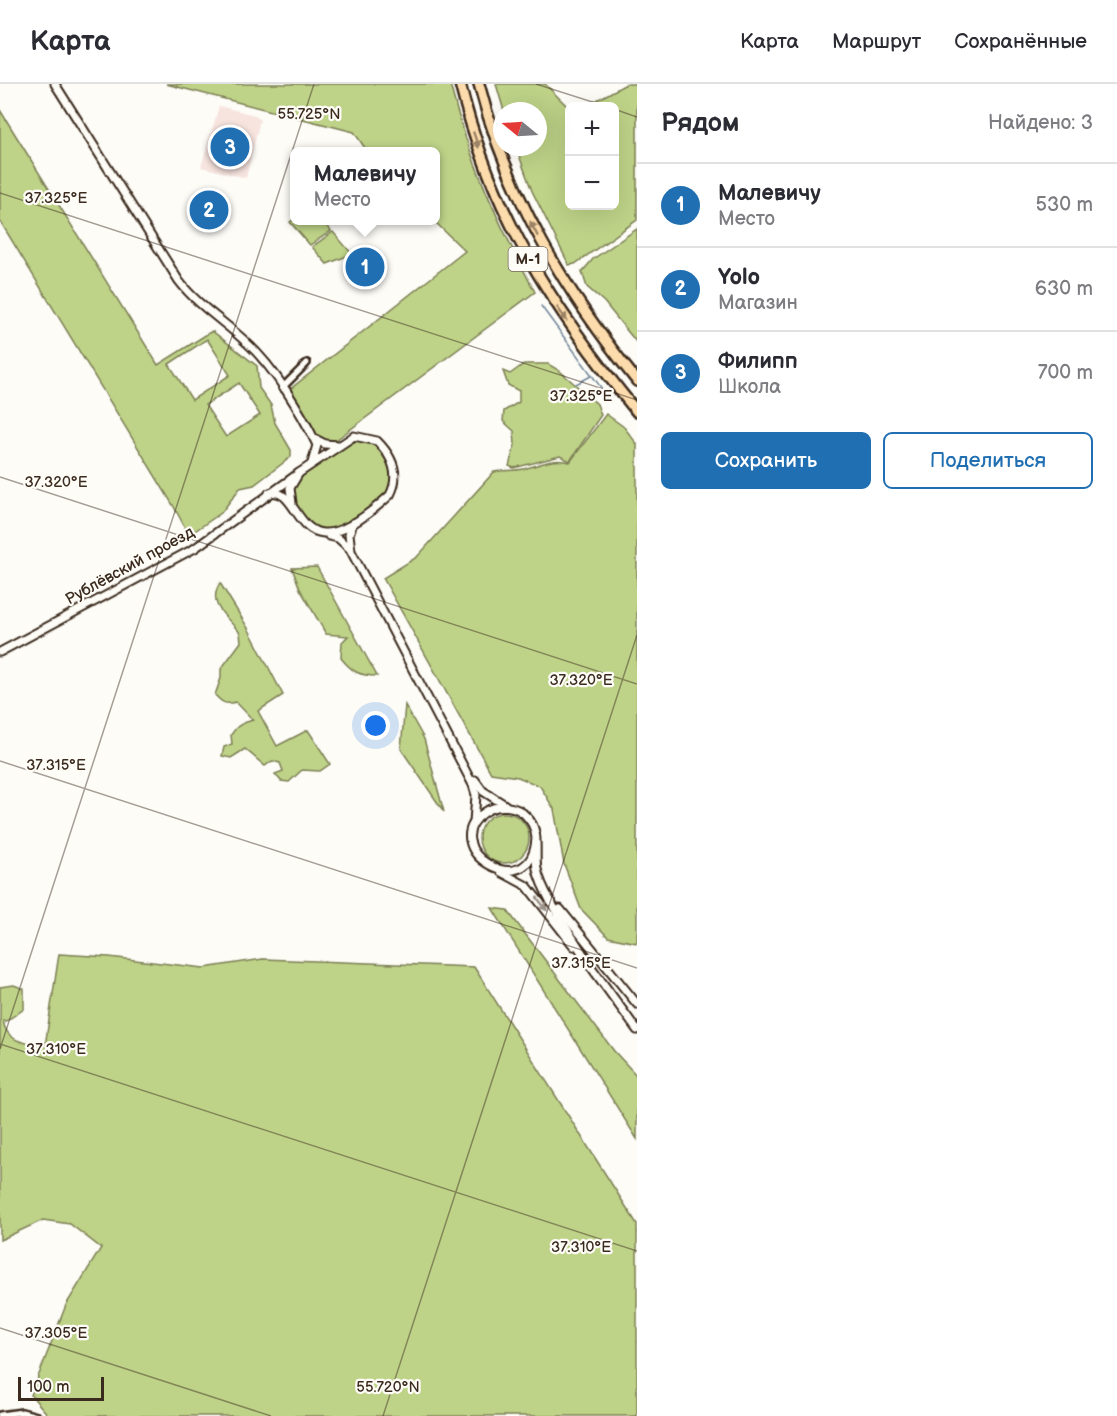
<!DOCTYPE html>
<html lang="ru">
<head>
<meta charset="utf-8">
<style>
  :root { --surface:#fff; --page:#f2f2f3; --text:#2b2b33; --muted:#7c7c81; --line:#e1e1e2; --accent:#1f6fb2 }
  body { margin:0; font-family:"Balsamiq Sans",sans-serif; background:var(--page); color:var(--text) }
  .controls { position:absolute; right:18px; top:18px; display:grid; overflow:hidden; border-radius:9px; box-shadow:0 6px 24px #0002 }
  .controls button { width:54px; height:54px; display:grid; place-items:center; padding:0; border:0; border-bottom:2px solid var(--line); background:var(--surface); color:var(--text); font:30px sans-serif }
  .compass { position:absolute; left:493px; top:18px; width:54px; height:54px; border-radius:50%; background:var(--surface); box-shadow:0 6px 24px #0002; rotate:288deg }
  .scale { position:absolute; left:18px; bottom:15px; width:86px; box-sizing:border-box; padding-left:6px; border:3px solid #3b2a1e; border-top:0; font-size:16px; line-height:21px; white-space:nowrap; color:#3b2a1e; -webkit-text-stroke:4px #fdfcf7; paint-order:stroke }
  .you { position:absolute; left:376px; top:642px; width:21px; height:21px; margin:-15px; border:4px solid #fff; border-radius:50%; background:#1a73e8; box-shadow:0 0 0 9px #1a73e833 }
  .badge { display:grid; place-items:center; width:39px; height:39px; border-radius:50%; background:var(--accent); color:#fff; font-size:20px; font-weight:700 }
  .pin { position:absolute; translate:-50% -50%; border:3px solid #fff; box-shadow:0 2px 6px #0006 }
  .popup { position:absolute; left:290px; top:63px; width:150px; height:78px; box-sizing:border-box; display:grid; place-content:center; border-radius:9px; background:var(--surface); filter:drop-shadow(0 2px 4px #0005); font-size:20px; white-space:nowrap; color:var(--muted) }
  .popup b { font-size:22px; color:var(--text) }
  .popup::after { content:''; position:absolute; left:50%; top:100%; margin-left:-12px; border:12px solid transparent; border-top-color:var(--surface) }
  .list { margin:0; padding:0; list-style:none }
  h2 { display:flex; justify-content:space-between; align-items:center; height:78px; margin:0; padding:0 24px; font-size:26px }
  h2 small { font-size:20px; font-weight:400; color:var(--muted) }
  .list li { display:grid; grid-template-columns:39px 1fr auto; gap:18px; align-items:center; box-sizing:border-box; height:84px; padding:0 24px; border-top:2px solid var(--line) }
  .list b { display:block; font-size:22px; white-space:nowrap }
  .list p { margin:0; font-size:20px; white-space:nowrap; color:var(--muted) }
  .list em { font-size:20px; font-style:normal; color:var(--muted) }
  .actions { display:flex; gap:12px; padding:18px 24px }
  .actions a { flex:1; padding:14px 0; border:2px solid var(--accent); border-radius:9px; text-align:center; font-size:21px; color:var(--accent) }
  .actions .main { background:var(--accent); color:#fff }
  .map { position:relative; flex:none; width:637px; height:1332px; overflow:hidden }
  header { display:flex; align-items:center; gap:36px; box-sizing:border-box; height:84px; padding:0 30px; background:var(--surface); border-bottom:2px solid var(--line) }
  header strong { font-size:28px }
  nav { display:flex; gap:33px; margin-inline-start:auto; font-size:21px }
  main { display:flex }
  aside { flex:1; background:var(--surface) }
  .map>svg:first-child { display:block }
</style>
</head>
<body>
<header>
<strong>Карта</strong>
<nav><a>Карта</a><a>Маршрут</a><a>Сохранённые</a></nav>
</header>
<main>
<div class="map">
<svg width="637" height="1332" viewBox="0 0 637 1332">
  <rect width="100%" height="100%" fill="#fdfcf7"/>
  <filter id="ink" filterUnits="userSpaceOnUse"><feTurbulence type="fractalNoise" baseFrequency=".0167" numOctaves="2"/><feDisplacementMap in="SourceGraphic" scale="12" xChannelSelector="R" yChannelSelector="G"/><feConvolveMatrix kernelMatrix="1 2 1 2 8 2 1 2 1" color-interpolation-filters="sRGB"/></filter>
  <g filter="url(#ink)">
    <path fill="#f7e4df" d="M219 22 255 31 260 36 246 94 201 83Z"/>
    <g fill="#bed388" stroke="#7c7e53" stroke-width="1.5" fill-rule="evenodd">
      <path d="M166 0H450C468 74 499 141 535 208L336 356 325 357 318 353 289 306 465 167 434 137 436 68 367 67 354 48Z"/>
      <path d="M496 0H545L569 24 570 122H614V22H586L626 0H637V136L575 180 569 181 532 107 516 63H538V27H504Z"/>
      <path d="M0 26 158 281 212 247 257 282 259 304 271 321 275 339 291 366V373L254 401 240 404 221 429 189 451 173 421 0 137ZM207 255 230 291 192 316 169 280ZM239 299 260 331 226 353 205 321Z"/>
      <path d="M294 130V136L322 137 331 147 310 161 290 138 294 135Z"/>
      <path d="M637 145V259L604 218 587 203 582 188 593 175Z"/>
      <path d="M333 148 352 170 327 180 312 163Z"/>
      <path d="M524 280H548L560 287 597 320 601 331 570 377 560 372 514 384 509 382 515 361 514 347 503 337 504 327 519 318V307L508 301 503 287 510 290Z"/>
      <path d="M606 330 624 343 637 360V859L608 853 581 825 564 780 554 725 540 702 518 693 491 689 383 494 417 473 494 388C504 386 514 387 523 385 540 381 553 373 570 378Z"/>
      <path d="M358 357C371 357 377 362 384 372 391 383 397 394 390 406 382 419 335 451 320 446 311 444 304 435 300 428 295 420 292 411 295 402 301 388 343 360 358 357Z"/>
      <path d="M317 483 377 592C360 592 352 588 341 574L342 558 348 552 326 550 300 505 292 484Z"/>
      <path d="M220 499 248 544 283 611 258 627 277 662 308 646 330 680 320 687 302 686 289 698 281 697 275 690 283 687 280 679 272 677 265 682 245 665 231 674 222 672 224 663 232 660 231 651C237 641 242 639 253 636L236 618C226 621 222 619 215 611L221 594V585L241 558 240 549C228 533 206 521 220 499Z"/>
      <path d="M405 621 424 655 444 728 401 665Z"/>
      <circle cx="504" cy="754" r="25"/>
      <path d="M492 824 507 826 614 967 637 992V1055Z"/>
      <path d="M59 870 109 873 204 884 263 875 474 883 637 1140V1332H49L31 1311 66 1221 101 1164 70 1140 43 1136 0 1156V903L14 901 24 905V925L6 937 3 936C6 959 26 959 45 962Z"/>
    </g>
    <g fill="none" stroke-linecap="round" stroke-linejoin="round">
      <g stroke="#70859a" stroke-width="1.5">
        <path d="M541 222 602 305"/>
        <path d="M576 300 591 292"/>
      </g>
      <g stroke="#3b2a1e" stroke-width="10">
        <g id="street">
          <path d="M282 304 307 279"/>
          <path d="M0 1331 22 1328 37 1332"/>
        </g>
      </g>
      <g stroke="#3b2a1e" stroke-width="11">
        <g id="secondary">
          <path d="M55 0 179 197C198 222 224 237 247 259 274 283 301 328 317 361L312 379"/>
          <path d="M315 355 325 360 338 361"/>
          <path d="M269 409C306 400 291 502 390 411 401 390 392 372 377 357L354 352 299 389 290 404 292 419"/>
          <path d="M353 439 349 450 351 467 473 701 476 711 474 738"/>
          <path d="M329 452 338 454 350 465"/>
          <path d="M0 568 195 464 299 389"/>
          <path d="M475 696 483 707 505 721"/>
          <path d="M536 754C532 824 432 764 485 728 498 719 517 721 527 733 541 747 534 768 537 785 542 811 576 857 590 882"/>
          <path d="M501 788 527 802 574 862"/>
          <path d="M560 825 637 920"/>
          <path d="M589 880 637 946"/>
        </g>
      </g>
      <g stroke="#3b2a1e" stroke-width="14">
        <g id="highway">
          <path d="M460 0C492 131 553 225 637 328"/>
          <path d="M479 0C508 113 565 208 637 297"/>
        </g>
      </g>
      <use href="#street" stroke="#fdfcf7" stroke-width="5"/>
      <use href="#secondary" stroke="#fdfcf7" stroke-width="7"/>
      <use href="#highway" stroke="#fcdcac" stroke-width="9"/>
    </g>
    <defs><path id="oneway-solid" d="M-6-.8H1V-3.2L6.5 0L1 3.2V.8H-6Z" transform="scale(1.5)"/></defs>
    <g fill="#9c8365">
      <use href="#oneway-solid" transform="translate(476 56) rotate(71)"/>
      <use href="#oneway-solid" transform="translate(534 145) rotate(-117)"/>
      <use href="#oneway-solid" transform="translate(562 230) rotate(55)"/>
    </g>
    <use fill="#9c938a" href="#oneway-solid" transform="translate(542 820) rotate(53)"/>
  </g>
  <path fill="none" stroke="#3b2a1e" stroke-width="1.5" stroke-opacity="0.45" d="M536 0 605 22M614 25 637 33M0 109 637 316M0 393 637 600M0 677 637 884M0 960 637 1167M0 965 314 0M0 1244 271 1332M383 1332 637 551"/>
  <g text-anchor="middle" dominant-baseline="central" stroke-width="4.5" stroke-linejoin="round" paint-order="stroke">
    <rect fill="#fdfcf7" stroke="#75695f" stroke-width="1.5" x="508.5" y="163" width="39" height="24" rx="4.5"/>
    <g font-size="15" font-weight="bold" fill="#3b2a1e">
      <text x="528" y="175">М-1</text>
    </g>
    <g font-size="16" fill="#3b2a1e" stroke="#fdfcf7">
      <text transform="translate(130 482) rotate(-29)">Рублёвский проезд</text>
    </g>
  </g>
  <g font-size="15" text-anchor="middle" fill="#3b2a1e" stroke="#fdfcf7" stroke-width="4.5" stroke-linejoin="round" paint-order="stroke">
    <text x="309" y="35">55.725°N</text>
    <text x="56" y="119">37.325°E</text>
    <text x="581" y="317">37.325°E</text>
    <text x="56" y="403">37.320°E</text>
    <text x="581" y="601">37.320°E</text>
    <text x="56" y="686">37.315°E</text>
    <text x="581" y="884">37.315°E</text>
    <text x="56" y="970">37.310°E</text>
    <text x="581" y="1168">37.310°E</text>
    <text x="56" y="1254">37.305°E</text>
    <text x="388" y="1308">55.720°N</text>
  </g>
</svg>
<div class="controls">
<button>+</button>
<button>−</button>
</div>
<svg class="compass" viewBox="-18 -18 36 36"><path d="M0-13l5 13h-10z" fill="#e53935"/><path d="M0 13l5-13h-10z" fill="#7c7c81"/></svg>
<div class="scale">100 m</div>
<div class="you"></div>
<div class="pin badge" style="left:365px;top:183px">1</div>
<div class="popup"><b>Малевичу</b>Место</div>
<div class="pin badge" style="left:209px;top:126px">2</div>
<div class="pin badge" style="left:230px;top:63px">3</div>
</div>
<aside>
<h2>Рядом<small>Найдено: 3</small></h2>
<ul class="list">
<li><span class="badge">1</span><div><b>Малевичу</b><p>Место</p></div><em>530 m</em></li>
<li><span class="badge">2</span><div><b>Yolo</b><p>Магазин</p></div><em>630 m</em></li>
<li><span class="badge">3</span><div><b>Филипп</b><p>Школа</p></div><em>700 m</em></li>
</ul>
<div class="actions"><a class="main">Сохранить</a><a>Поделиться</a></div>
</aside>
</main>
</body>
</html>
